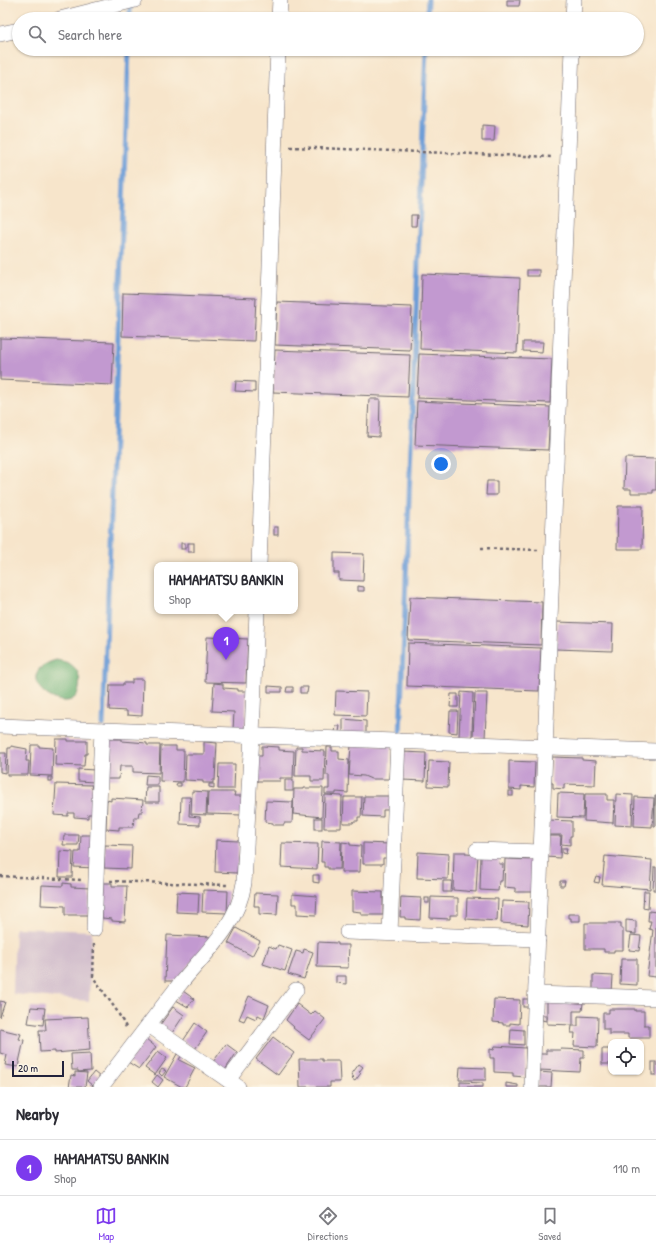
<!DOCTYPE html>
<html lang="en">
<head>
<meta charset="utf-8">
<style>
  :root { --surface:#fff; --page:#f7f7f7; --text:#2b2b33; --muted:#7c7c81; --line:#e1e1e2; --accent:#7c3aed }
  body { margin:0; font-family:"Patrick Hand",sans-serif; background:var(--page); color:var(--text) }
  .controls { position:absolute; right:12px; bottom:12px; display:grid; overflow:hidden; border-radius:8px; box-shadow:0 1px 3px #0004 }
  .controls button { width:36px; height:36px; display:grid; place-items:center; padding:0; border:0; border-bottom:1px solid var(--line); background:var(--surface); color:var(--text); font:20px sans-serif }
  .scale { position:absolute; left:12px; bottom:10px; width:52px; box-sizing:border-box; padding-left:4px; border:2px solid #22223b; border-top:0; font-size:11px; line-height:14px; white-space:nowrap; color:#22223b; -webkit-text-stroke:3px #fcf5e5; paint-order:stroke }
  .you { position:absolute; left:441px; top:464px; width:14px; height:14px; margin:-10px; border:3px solid #fff; border-radius:50%; background:#1a73e8; box-shadow:0 0 0 6px #1a73e833 }
  .badge { display:grid; place-items:center; width:26px; height:26px; border-radius:50%; background:var(--accent); color:#fff; font-size:13px; font-weight:700 }
  .pin { position:absolute; translate:-50% -33px; filter:drop-shadow(0 1px 2px #0008) }
  .pin::after { content:''; position:absolute; top:21px; width:14px; height:12px; background:inherit; clip-path:polygon(0 0,100% 0,50% 100%) }
  .popup { position:absolute; left:154px; top:562px; width:144px; height:52px; box-sizing:border-box; display:grid; place-content:center; border-radius:8px; background:var(--surface); filter:drop-shadow(0 1px 3px #0005); font-size:13px; white-space:nowrap; color:var(--muted) }
  .popup b { font-size:15px; color:var(--text) }
  .popup::after { content:''; position:absolute; left:50%; top:100%; margin-left:-8px; border:8px solid transparent; border-top-color:var(--surface) }
  .list { margin:0; padding:0; list-style:none }
  h2 { display:flex; justify-content:space-between; align-items:center; height:52px; margin:0; padding:0 16px; font-size:17px }
  h2 small { font-size:13px; font-weight:400; color:var(--muted) }
  .list li { display:grid; grid-template-columns:26px 1fr auto; gap:12px; align-items:center; box-sizing:border-box; height:56px; padding:0 16px; border-top:1px solid var(--line) }
  .list b { display:block; font-size:15px; white-space:nowrap }
  .list p { margin:0; font-size:13px; white-space:nowrap; color:var(--muted) }
  .list em { font-size:13px; font-style:normal; color:var(--muted) }
  .icon { flex:none; width:22px; height:22px; fill:none; stroke:currentColor; stroke-width:2; stroke-linecap:round; stroke-linejoin:round }
  .map { position:relative; flex:none; width:656px; height:1087px; overflow:hidden }
  .search { position:absolute; background:var(--surface); box-shadow:0 1px 3px #0004; left:12px; right:12px; top:12px; height:44px; display:flex; align-items:center; gap:10px; box-sizing:border-box; padding:0 14px; border-radius:22px; color:var(--muted); font-size:15px }
  .sheet { height:108px; background:var(--surface) }
  nav { display:flex; justify-content:space-around; align-items:center; box-sizing:border-box; height:56px; border-top:1px solid var(--line); background:var(--surface); font-size:11px; color:var(--muted) }
  nav a { display:grid; justify-items:center; gap:2px }
  nav .on { color:var(--accent) }
  .map>svg:first-child { display:block }
</style>
</head>
<body>
<div class="map">
<svg width="656" height="1087" viewBox="0 0 656 1087">
  <rect width="100%" height="100%" fill="#fcf5e5"/>
  <filter id="ink" filterUnits="userSpaceOnUse"><feTurbulence type="fractalNoise" baseFrequency=".025" numOctaves="2"/><feDisplacementMap in="SourceGraphic" scale="8" xChannelSelector="R" yChannelSelector="G"/><feConvolveMatrix kernelMatrix="1 2 1 2 8 2 1 2 1" color-interpolation-filters="sRGB"/></filter>
  <filter id="wash" filterUnits="userSpaceOnUse"><feTurbulence type="fractalNoise" baseFrequency=".012" numOctaves="4" result="noise"/><feDisplacementMap in="SourceGraphic" scale="16" xChannelSelector="R" yChannelSelector="G"/><feGaussianBlur stdDeviation="0.9" result="paint"/><feColorMatrix in="noise" values="0 0 0 0 0 0 0 0 0 0 0 0 0 0 0 0 0 1.4 0 .05"/><feComposite in="paint" operator="in"/></filter>
  <g filter="url(#wash)">
    <rect width="100%" height="100%" fill="#f7e5cb"/>
    <path fill="#d1bdcc" d="M15 928 92 931 89 1001 13 994Z"/>
    <path fill="#6cb074" stroke="#476958" d="M56 660C73 662 82 670 79 689 73 723 2 676 56 660Z"/>
    <g fill="none" stroke-linecap="round" stroke-linejoin="round">
      <g stroke="#6e9ed7" stroke-width="5">
        <path d="M130 19V8"/>
        <path d="M427 19 428 0"/>
        <path d="M422 150 426 49"/>
        <path d="M103 725 129 49"/>
        <path d="M400 736 422 155"/>
      </g>
    </g>
    <g id="blocks">
      <g fill="#c299d0">
        <path d="M507 0H520L519 6H507Z"/>
        <path d="M482 125 495 126 494 141H482Z"/>
        <path d="M411 215H417L416 226H411Z"/>
        <rect x="527" y="270" width="12" height="6"/>
        <path d="M422 274 520 278 517 353 420 349Z"/>
        <path d="M123 293 256 298 254 341 122 336Z"/>
        <path d="M277 302 412 307 410 350 275 345Z"/>
        <path d="M0 338 114 342 112 385 0 380Z"/>
        <path d="M523 342H543L542 352 523 351Z"/>
        <path d="M275 350 410 355 408 397 273 392Z"/>
        <path d="M419 354 552 359 550 403 417 398Z"/>
        <path d="M236 381 255 382V392L235 391Z"/>
        <path d="M369 399H380L379 437 367 436Z"/>
        <path d="M417 401 550 407 548 450 415 445Z"/>
        <path d="M625 458 656 459V490H653V493H631V489H624Z"/>
        <path d="M487 481H497V495H486Z"/>
        <path d="M618 506H643L642 549H617Z"/>
        <rect x="274" y="527" width="4" height="8"/>
        <rect x="181" y="543" width="4" height="6"/>
        <rect x="188" y="543" width="6" height="9"/>
        <path d="M334 553 364 554 363 581 339 580V573H334Z"/>
        <path d="M358 586 364 587V591H358Z"/>
        <path d="M410 597 542 602 541 645 408 640Z"/>
        <path d="M557 622 613 624 612 651 556 649Z"/>
        <path d="M207 637 248 639 246 683 205 682Z"/>
        <path d="M408 643 541 648 539 691 407 686Z"/>
        <path d="M132 679H143L142 716 127 715V711L109 710 110 685H123V683H132Z"/>
        <path d="M214 683 223 684V688L238 689V691H247L245 731 233 730 234 712 212 711Z"/>
        <path d="M268 686 282 687V692H268Z"/>
        <path d="M287 687H293V692H286Z"/>
        <path d="M300 687H308L307 693H300Z"/>
        <path d="M336 691 367 692 366 716 335 715Z"/>
        <path d="M461 692 473 693 472 737H459Z"/>
        <path d="M475 693H487L485 738 473 737Z"/>
        <path d="M451 694H458V707H450Z"/>
        <path d="M450 711H458L457 733 449 732Z"/>
        <path d="M343 719 366 721V735H343Z"/>
        <path d="M336 726H340L339 732H335Z"/>
        <path d="M56 739H68V741H87V754H85L84 766 55 765Z"/>
        <path d="M106 739H122V741L147 743V745H160L159 773 133 772V766H120L119 779H106Z"/>
        <path d="M204 742 217 743 215 780H213V783H203V781L185 780 186 754H204Z"/>
        <path d="M31 745H39V747L53 748 52 776 30 775Z"/>
        <path d="M351 745 391 746 389 779H371L364 776 349 775Z"/>
        <path d="M11 746 27 749 26 761H29L28 775H7L8 748H11Z"/>
        <path d="M161 746H176V750H184L183 782 160 781Z"/>
        <path d="M262 746 279 747V750L294 751 293 778H280V781H254L255 756H262Z"/>
        <path d="M296 747H302V750L325 751 324 781H311V776H295Z"/>
        <path d="M327 747H332V751H339V759L349 760 348 793 336 792V794H325V789H329V775H326Z"/>
        <path d="M403 752 426 753 425 781 402 780Z"/>
        <path d="M0 753H6L5 773 0 772Z"/>
        <path d="M552 757 582 758V760L596 761 595 785 564 784V789L553 788V783H551Z"/>
        <path d="M429 761 449 762 448 787 428 786Z"/>
        <path d="M509 761 535 762 534 787 521 786V790L509 789Z"/>
        <path d="M219 764H235L234 789H218Z"/>
        <path d="M78 769 95 770 94 782 78 781Z"/>
        <path d="M146 775 158 776V785H145Z"/>
        <rect x="48" y="777" width="4" height="4"/>
        <rect x="285" y="780" width="8" height="11"/>
        <path d="M177 783H181V786H176Z"/>
        <path d="M56 784 92 785 91 788H96L95 814H88V818L74 817V813H68V816L54 815Z"/>
        <path d="M209 784H214V788L209 787Z"/>
        <path d="M146 787H159V802H145Z"/>
        <path d="M304 788H323L322 817 293 814 294 789H304Z"/>
        <path d="M192 791 207 792 206 815 191 814Z"/>
        <rect x="509" y="791" width="4" height="5"/>
        <path d="M208 792H235L234 796H243L242 815 207 814Z"/>
        <path d="M558 793 584 794 583 818 557 817Z"/>
        <path d="M585 794H607V800H614L613 823 584 821Z"/>
        <path d="M616 794 633 795 632 826 615 825Z"/>
        <path d="M325 795 342 796 341 828H324Z"/>
        <path d="M364 796H392L391 810H383V817L363 816Z"/>
        <path d="M655 796H656V826H654Z"/>
        <path d="M181 797H190L189 816 200 817V825L180 824Z"/>
        <path d="M344 797H362L361 817H358V821H354L353 823H343Z"/>
        <path d="M635 797 654 798 652 827 634 826Z"/>
        <path d="M111 798 143 800 142 812H139L138 817H134L133 827H119V830L106 829 107 800 111 801Z"/>
        <path d="M266 801 293 802 292 823H284V825H273V823L265 822Z"/>
        <rect x="315" y="818" width="7" height="11"/>
        <path d="M549 820 572 821V836H570V845L561 844 562 835H548Z"/>
        <path d="M64 835H79L78 845H63Z"/>
        <path d="M81 835H95L94 868 74 867 75 852H80Z"/>
        <path d="M547 836H561L560 858 546 857Z"/>
        <path d="M216 840 239 841 237 873 215 872Z"/>
        <path d="M322 841 341 842 340 869H328V867H324V862H321Z"/>
        <path d="M342 842 350 843V845L361 846 360 872H341Z"/>
        <path d="M282 843 318 844 317 869 281 867Z"/>
        <path d="M363 843 390 844 389 858H383V864H363Z"/>
        <path d="M105 845 132 846 131 869 104 868Z"/>
        <path d="M562 848H567L566 854 562 853Z"/>
        <path d="M60 851 73 852 72 877H59Z"/>
        <path d="M418 852 449 854 448 879 417 878Z"/>
        <path d="M454 852H466V854L478 855 476 892 453 890Z"/>
        <path d="M481 856 500 857 499 864H503L502 881H499L498 891 480 890Z"/>
        <path d="M605 856 652 860 650 889 602 885Z"/>
        <path d="M505 859 534 860 533 892H515V888L504 887Z"/>
        <path d="M654 867H656V890H653Z"/>
        <path d="M313 875H319V883L313 882Z"/>
        <path d="M596 876 600 877 599 883 594 882Z"/>
        <path d="M443 881H452L451 892H443Z"/>
        <path d="M560 881H565L564 886H560Z"/>
        <path d="M63 883 71 884V887L90 888 89 915H65V906L41 905 42 885 63 886Z"/>
        <path d="M103 883H112V886H127L125 922 112 921V919L102 918Z"/>
        <path d="M203 890 228 891 227 913 202 912Z"/>
        <path d="M352 891 383 892V915H361V912L352 911Z"/>
        <path d="M644 891H649L648 909 643 908Z"/>
        <path d="M177 892 199 893 198 913 176 912Z"/>
        <path d="M255 893 278 894 277 915 259 914V906H254Z"/>
        <path d="M292 894 317 896 316 915 297 914V904H292Z"/>
        <path d="M401 897 421 898 420 920 405 919V917H400Z"/>
        <path d="M431 897 458 898V915H450V919L430 918Z"/>
        <rect x="425" y="898" width="4" height="5"/>
        <path d="M467 898 498 899 497 921 466 919Z"/>
        <path d="M502 901 529 902 528 925 501 923Z"/>
        <path d="M649 911 656 912V977L647 976 653 930 649 929 651 921H648Z"/>
        <path d="M568 914H580V921H571V918H568Z"/>
        <path d="M626 920 636 921V934L626 933Z"/>
        <path d="M585 923H621V929H623V950H614V952H604V949H585Z"/>
        <path d="M236 928 260 941 252 956 228 943Z"/>
        <path d="M167 935 213 937 176 981H165Z"/>
        <path d="M631 935 641 936 639 951 629 950Z"/>
        <path d="M318 942 338 943V945H349L348 968 317 967Z"/>
        <path d="M278 945 292 950 285 971 263 964 269 946 276 949Z"/>
        <path d="M304 949 313 952 304 979 288 974 296 951 303 953Z"/>
        <path d="M621 959H637V985L620 984Z"/>
        <path d="M593 975 613 976 612 992 593 991Z"/>
        <path d="M336 976H346V984L336 983Z"/>
        <path d="M183 991 194 999 188 1007 176 1000Z"/>
        <path d="M249 996 269 1005 264 1018 258 1015 256 1019 247 1015 244 1021 239 1019Z"/>
        <path d="M494 999 520 1000 519 1024 510 1023V1025H503V1023L493 1022Z"/>
        <rect x="523" y="999" width="5" height="8"/>
        <path d="M0 1001 5 1002 0 1017Z"/>
        <path d="M547 1001 583 1003 582 1011H573V1025L547 1024Z"/>
        <path d="M297 1004 311 1015 315 1011 325 1019 309 1040 293 1028 294 1027 286 1020Z"/>
        <path d="M31 1007 45 1008 43 1025 28 1023Z"/>
        <path d="M173 1007 184 1015 172 1033 160 1025Z"/>
        <path d="M609 1009H635V1011H644V1025H649V1038H628V1034H609V1029H603V1013H609Z"/>
        <path d="M542 1015H546V1021L542 1020Z"/>
        <path d="M578 1016 598 1017 597 1047 574 1046 575 1033H571L572 1026H578Z"/>
        <path d="M88 1017 90 1050 55 1053V1051L40 1052 39 1030H46L45 1019Z"/>
        <path d="M195 1023 207 1032 195 1049 183 1041Z"/>
        <path d="M0 1029 21 1034 19 1039 24 1040 18 1067 5 1065 7 1055 0 1053Z"/>
        <path d="M511 1029 524 1030V1045L510 1044Z"/>
        <path d="M273 1037 294 1053 278 1075 256 1059Z"/>
        <path d="M146 1039 156 1047 139 1069 128 1062Z"/>
        <path d="M226 1044 237 1052 225 1070 213 1062Z"/>
        <path d="M495 1046 526 1048 525 1077 513 1076V1073L494 1072V1058H490V1049L494 1050Z"/>
        <path d="M561 1049 584 1050V1058H581L580 1072 539 1070V1054H546V1050H561Z"/>
        <rect x="602" y="1049" width="9" height="15"/>
        <path d="M158 1051 167 1058 155 1075 145 1068Z"/>
        <path d="M90 1053 91 1071 78 1072V1070H72L71 1054Z"/>
        <path d="M177 1054 181 1056 179 1060 195 1068 185 1087H182L164 1077Z"/>
        <path d="M299 1059H322V1061H339L340 1082H330V1087H300Z"/>
        <rect x="652" y="1062" width="4" height="13"/>
        <path d="M359 1064 363 1067 359 1072 361 1073 355 1081 352 1079 354 1077 351 1075Z"/>
        <path d="M460 1067 486 1068V1080H459Z"/>
        <path d="M162 1069 166 1071 162 1076 159 1073Z"/>
        <path d="M75 1072 87 1073 85 1087H69L71 1075 75 1076Z"/>
        <path d="M94 1072 100 1077 93 1086 87 1081Z"/>
        <path d="M539 1072 552 1073 551 1087H538Z"/>
        <path d="M157 1075 163 1080 158 1087 152 1082Z"/>
        <path d="M460 1082 483 1083V1087H460Z"/>
        <path d="M506 1083 518 1085V1087H506Z"/>
      </g>
    </g>
  </g>
  <g filter="url(#ink)">
    <use href="#blocks" fill-opacity="0" stroke="#6d666d" stroke-width="1"/>
    <g fill="none" stroke-linecap="round" stroke-linejoin="round">
      <g stroke="#6d666d" stroke-width="16">
        <g id="minor">
          <path d="M60 19 135 0"/>
          <path d="M279 19 280 0"/>
          <path d="M573 19 574 0"/>
          <path d="M0 34 19 30"/>
          <path d="M259 565 278 49"/>
          <path d="M0 726 656 751"/>
          <path d="M477 850 541 852"/>
          <path d="M94 929 102 730"/>
          <path d="M347 932 538 939"/>
          <path d="M390 933 398 741"/>
          <path d="M536 994 656 998"/>
          <path d="M149 1025 238 1087"/>
          <path d="M228 1080 296 990"/>
          <path d="M101 1087C127 1053 153 1019 179 985 205 953 238 925 244 883L252 735 257 611"/>
          <path d="M532 1087 572 49"/>
        </g>
      </g>
      <g stroke="#6d666d" stroke-width="2.5" stroke-dasharray="3 3" stroke-linecap="butt">
        <path d="M290 147 553 157"/>
        <path d="M481 548 538 550"/>
        <path d="M0 876 81 880"/>
        <path d="M110 881 227 885"/>
        <path d="M94 944 93 977 117 1011 127 1029"/>
      </g>
      <use href="#minor" stroke="#fff" stroke-width="15"/>
    </g>
  </g>
</svg>
<div class="controls">
<button><svg class="icon" aria-label="locate" viewBox="0 0 24 24"><circle cx="12" cy="12" r="6"/><path d="M12 2v4M12 18v4M2 12h4M18 12h4"/></svg></button>
</div>
<div class="scale">20 m</div>
<div class="you"></div>
<div class="pin badge" style="left:226px;top:660px">1</div>
<div class="popup"><b>HAMAMATSU BANKIN</b>Shop</div>
<div class="search"><svg class="icon" aria-label="search" viewBox="0 0 24 24"><circle cx="10" cy="10" r="6"/><path d="M15 15l6 6"/></svg>Search here</div>
</div>
<section class="sheet">
<h2>Nearby<small></small></h2>
<ul class="list">
<li><span class="badge">1</span><div><b>HAMAMATSU BANKIN</b><p>Shop</p></div><em>110 m</em></li>
</ul>
</section>
<nav>
<a class="on"><svg class="icon" aria-label="map" viewBox="0 0 24 24"><path d="M3 6l6-2 6 2 6-2v14l-6 2-6-2-6 2zM9 4v14M15 6v14"/></svg>Map</a>
<a><svg class="icon" aria-label="directions" viewBox="0 0 24 24"><path d="M12 3l9 9-9 9-9-9zM9 14v-3h6M13 9l2 2-2 2"/></svg>Directions</a>
<a><svg class="icon" aria-label="saved" viewBox="0 0 24 24"><path d="M7 4h10v16l-5-4-5 4z"/></svg>Saved</a>
</nav>
</body>
</html>
